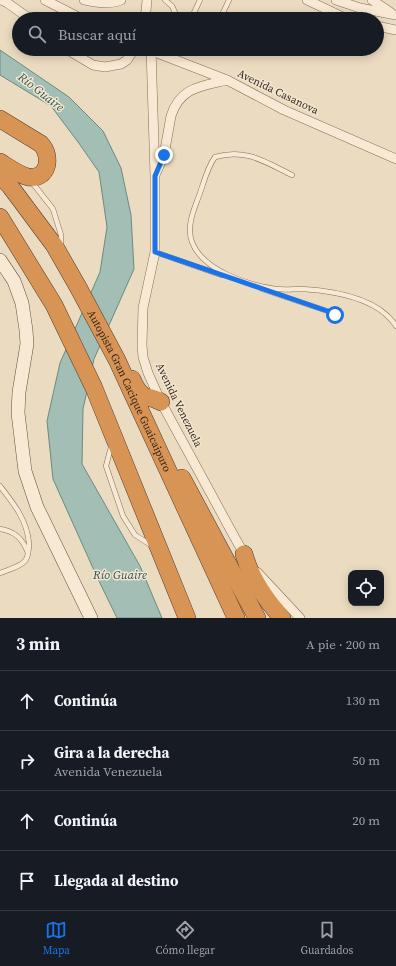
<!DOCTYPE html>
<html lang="es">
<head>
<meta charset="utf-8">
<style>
  :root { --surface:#171b24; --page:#20242c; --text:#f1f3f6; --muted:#9ea1a6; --line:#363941; --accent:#1a73e8 }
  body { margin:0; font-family:"Source Serif 4",serif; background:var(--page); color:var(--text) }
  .controls { position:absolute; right:12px; bottom:12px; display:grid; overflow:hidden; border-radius:8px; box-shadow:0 2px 10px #0003 }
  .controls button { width:36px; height:36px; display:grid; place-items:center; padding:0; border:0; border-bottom:1px solid var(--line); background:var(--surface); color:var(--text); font:20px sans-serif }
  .stop { position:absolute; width:12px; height:12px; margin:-9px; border:3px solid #1a73e8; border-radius:50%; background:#fff }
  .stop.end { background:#1a73e8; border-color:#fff; box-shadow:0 1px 4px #0008 }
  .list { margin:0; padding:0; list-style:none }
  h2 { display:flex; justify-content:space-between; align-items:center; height:52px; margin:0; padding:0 16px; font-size:17px }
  h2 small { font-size:13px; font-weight:400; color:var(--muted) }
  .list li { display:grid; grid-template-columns:26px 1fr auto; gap:12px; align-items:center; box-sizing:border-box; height:60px; padding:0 16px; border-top:1px solid var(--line) }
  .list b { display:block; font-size:15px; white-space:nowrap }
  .list p { margin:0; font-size:13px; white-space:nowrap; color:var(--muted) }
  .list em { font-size:13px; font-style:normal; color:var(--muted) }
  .icon { flex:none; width:22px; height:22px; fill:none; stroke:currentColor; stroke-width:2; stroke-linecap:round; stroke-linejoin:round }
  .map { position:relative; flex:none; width:396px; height:618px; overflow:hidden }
  .search { position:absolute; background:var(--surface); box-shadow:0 2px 10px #0003; left:12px; right:12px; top:12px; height:44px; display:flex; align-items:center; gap:10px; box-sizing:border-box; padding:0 14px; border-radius:22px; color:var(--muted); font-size:15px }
  .sheet { height:292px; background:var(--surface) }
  nav { display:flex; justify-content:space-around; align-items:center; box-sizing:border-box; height:56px; border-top:1px solid var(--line); background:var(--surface); font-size:11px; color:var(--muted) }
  nav a { display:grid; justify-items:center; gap:2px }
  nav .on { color:var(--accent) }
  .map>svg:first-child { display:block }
</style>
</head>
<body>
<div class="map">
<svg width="396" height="618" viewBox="0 0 396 618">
  <rect width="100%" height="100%" fill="#ebdbc1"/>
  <path fill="#a3beb4" stroke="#6b8b81" d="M0 50 69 97 103 131 121 168 131 215 134 269 94 359 83 409 82 464 140 566 162 618H117L97 577 53 479 47 421 60 363 100 272 107 227 99 172 78 142 51 106 0 75Z"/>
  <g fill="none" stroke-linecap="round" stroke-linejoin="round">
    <g stroke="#846d59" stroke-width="5.5">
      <g id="lane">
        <path d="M165 0 172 6 178 19"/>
        <path d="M191 19 200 0"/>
        <path d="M220 19 229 0"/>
        <path d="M292 175C265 162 246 148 215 157 206 169 203 187 197 201 192 214 187 229 192 242 203 271 248 285 276 289 285 290 294 289 303 289 334 291 378 298 396 326"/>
        <path d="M31 181 53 209 61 235V246"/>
        <path d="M155 252 221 275"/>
        <path d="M262 289 333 313 335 317"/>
        <path d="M111 447 106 466 123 516 135 535 151 545"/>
        <path d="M0 486C14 504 27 520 29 543 29 549 29 556 25 561 20 567 7 570 0 573"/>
        <path d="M0 529C15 531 23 539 28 553"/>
      </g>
    </g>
    <g stroke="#846d59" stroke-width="10">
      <g id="street">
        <path d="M1 0 6 2 30 19"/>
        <path d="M45 0 82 19"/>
        <path d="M84 0C96 3 109 5 121 0"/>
        <path d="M307 0 347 19"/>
        <path d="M336 0 360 8 396 15"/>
        <path d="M372 0 390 12"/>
        <path d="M144 19 146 11 147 0"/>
        <path d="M377 26 396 30"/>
        <path d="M66 49 93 65 105 67 121 64 127 60 134 49"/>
        <path d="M147 49 227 80 284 110 396 159"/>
        <path d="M151 49 155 176V252L143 308 142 345 143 357 148 373 161 402 235 538 246 557"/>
        <path d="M156 173 164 155 171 116C180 87 202 86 227 80"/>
        <path d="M257 572 300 618"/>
      </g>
    </g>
    <g stroke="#654e3d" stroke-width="14">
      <path id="secondary" d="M0 260 14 281 22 303 26 330 27 344 19 392 18 413 25 471 37 507 91 618"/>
    </g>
    <g stroke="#513c2e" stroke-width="18">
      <g id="highway">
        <path d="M0 119 41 144C52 156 49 180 28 177 19 175 8 167 0 162"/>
        <path id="s1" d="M0 176 10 186 54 245 78 287 117 360 236 618"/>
        <path d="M0 217 54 305 94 388 187 618"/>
        <path d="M132 379C135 386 139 394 146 397 152 398 156 399 161 402"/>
        <path d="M182 478 257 618"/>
        <path d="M244 554C251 579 265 599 282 618"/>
      </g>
    </g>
    <use href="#lane" stroke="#f7e9d3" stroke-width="4.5"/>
    <use href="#street" stroke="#f7e9d3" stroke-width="9"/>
    <use href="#secondary" stroke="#f7e9d3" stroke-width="13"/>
    <use href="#highway" stroke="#d89454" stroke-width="17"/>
  </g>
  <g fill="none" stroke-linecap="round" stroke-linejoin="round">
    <path stroke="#1a73e8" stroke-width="5" d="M164 155 155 176V252L333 313 335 315"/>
  </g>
  <g text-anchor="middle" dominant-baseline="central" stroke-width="3" stroke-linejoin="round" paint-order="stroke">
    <g font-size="11" fill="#34261d" stroke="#f3e6d0">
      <text transform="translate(278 92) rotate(26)">Avenida Casanova</text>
      <text stroke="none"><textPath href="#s1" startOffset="252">Autopista Gran Cacique Guaicaipuro</textPath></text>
      <text transform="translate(179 405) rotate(64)">Avenida Venezuela</text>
    </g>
    <g font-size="12" font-style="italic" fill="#2d534e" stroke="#f3e6d0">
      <text transform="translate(41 92) rotate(38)">Río Guaire</text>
      <text x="120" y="575">Río Guaire</text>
    </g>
  </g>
</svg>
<div class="controls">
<button><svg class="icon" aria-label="locate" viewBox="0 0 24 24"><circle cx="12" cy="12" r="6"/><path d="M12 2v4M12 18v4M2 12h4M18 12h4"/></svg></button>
</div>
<div class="stop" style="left:335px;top:315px"></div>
<div class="stop end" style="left:164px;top:155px"></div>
<div class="search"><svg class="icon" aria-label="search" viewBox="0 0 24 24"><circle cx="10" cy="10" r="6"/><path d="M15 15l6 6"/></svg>Buscar aquí</div>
</div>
<section class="sheet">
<h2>3 min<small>A pie · 200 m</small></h2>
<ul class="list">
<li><svg class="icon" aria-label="ahead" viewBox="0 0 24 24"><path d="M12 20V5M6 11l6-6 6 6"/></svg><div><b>Continúa</b></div><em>130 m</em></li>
<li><svg class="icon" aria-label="right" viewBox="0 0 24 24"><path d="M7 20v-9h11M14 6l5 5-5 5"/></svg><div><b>Gira a la derecha</b><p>Avenida Venezuela</p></div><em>50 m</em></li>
<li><svg class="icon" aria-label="ahead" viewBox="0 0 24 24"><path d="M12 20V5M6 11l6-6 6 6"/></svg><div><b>Continúa</b></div><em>20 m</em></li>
<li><svg class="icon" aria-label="arrive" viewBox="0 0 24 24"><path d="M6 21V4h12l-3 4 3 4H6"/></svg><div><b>Llegada al destino</b></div></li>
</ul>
</section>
<nav>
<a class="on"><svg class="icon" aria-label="map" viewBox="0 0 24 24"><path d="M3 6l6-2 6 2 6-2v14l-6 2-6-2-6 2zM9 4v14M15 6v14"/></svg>Mapa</a>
<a><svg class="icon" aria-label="directions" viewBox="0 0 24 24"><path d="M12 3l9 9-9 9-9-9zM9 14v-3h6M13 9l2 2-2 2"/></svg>Cómo llegar</a>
<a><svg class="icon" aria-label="saved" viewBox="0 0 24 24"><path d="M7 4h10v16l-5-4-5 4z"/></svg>Guardados</a>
</nav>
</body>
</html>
